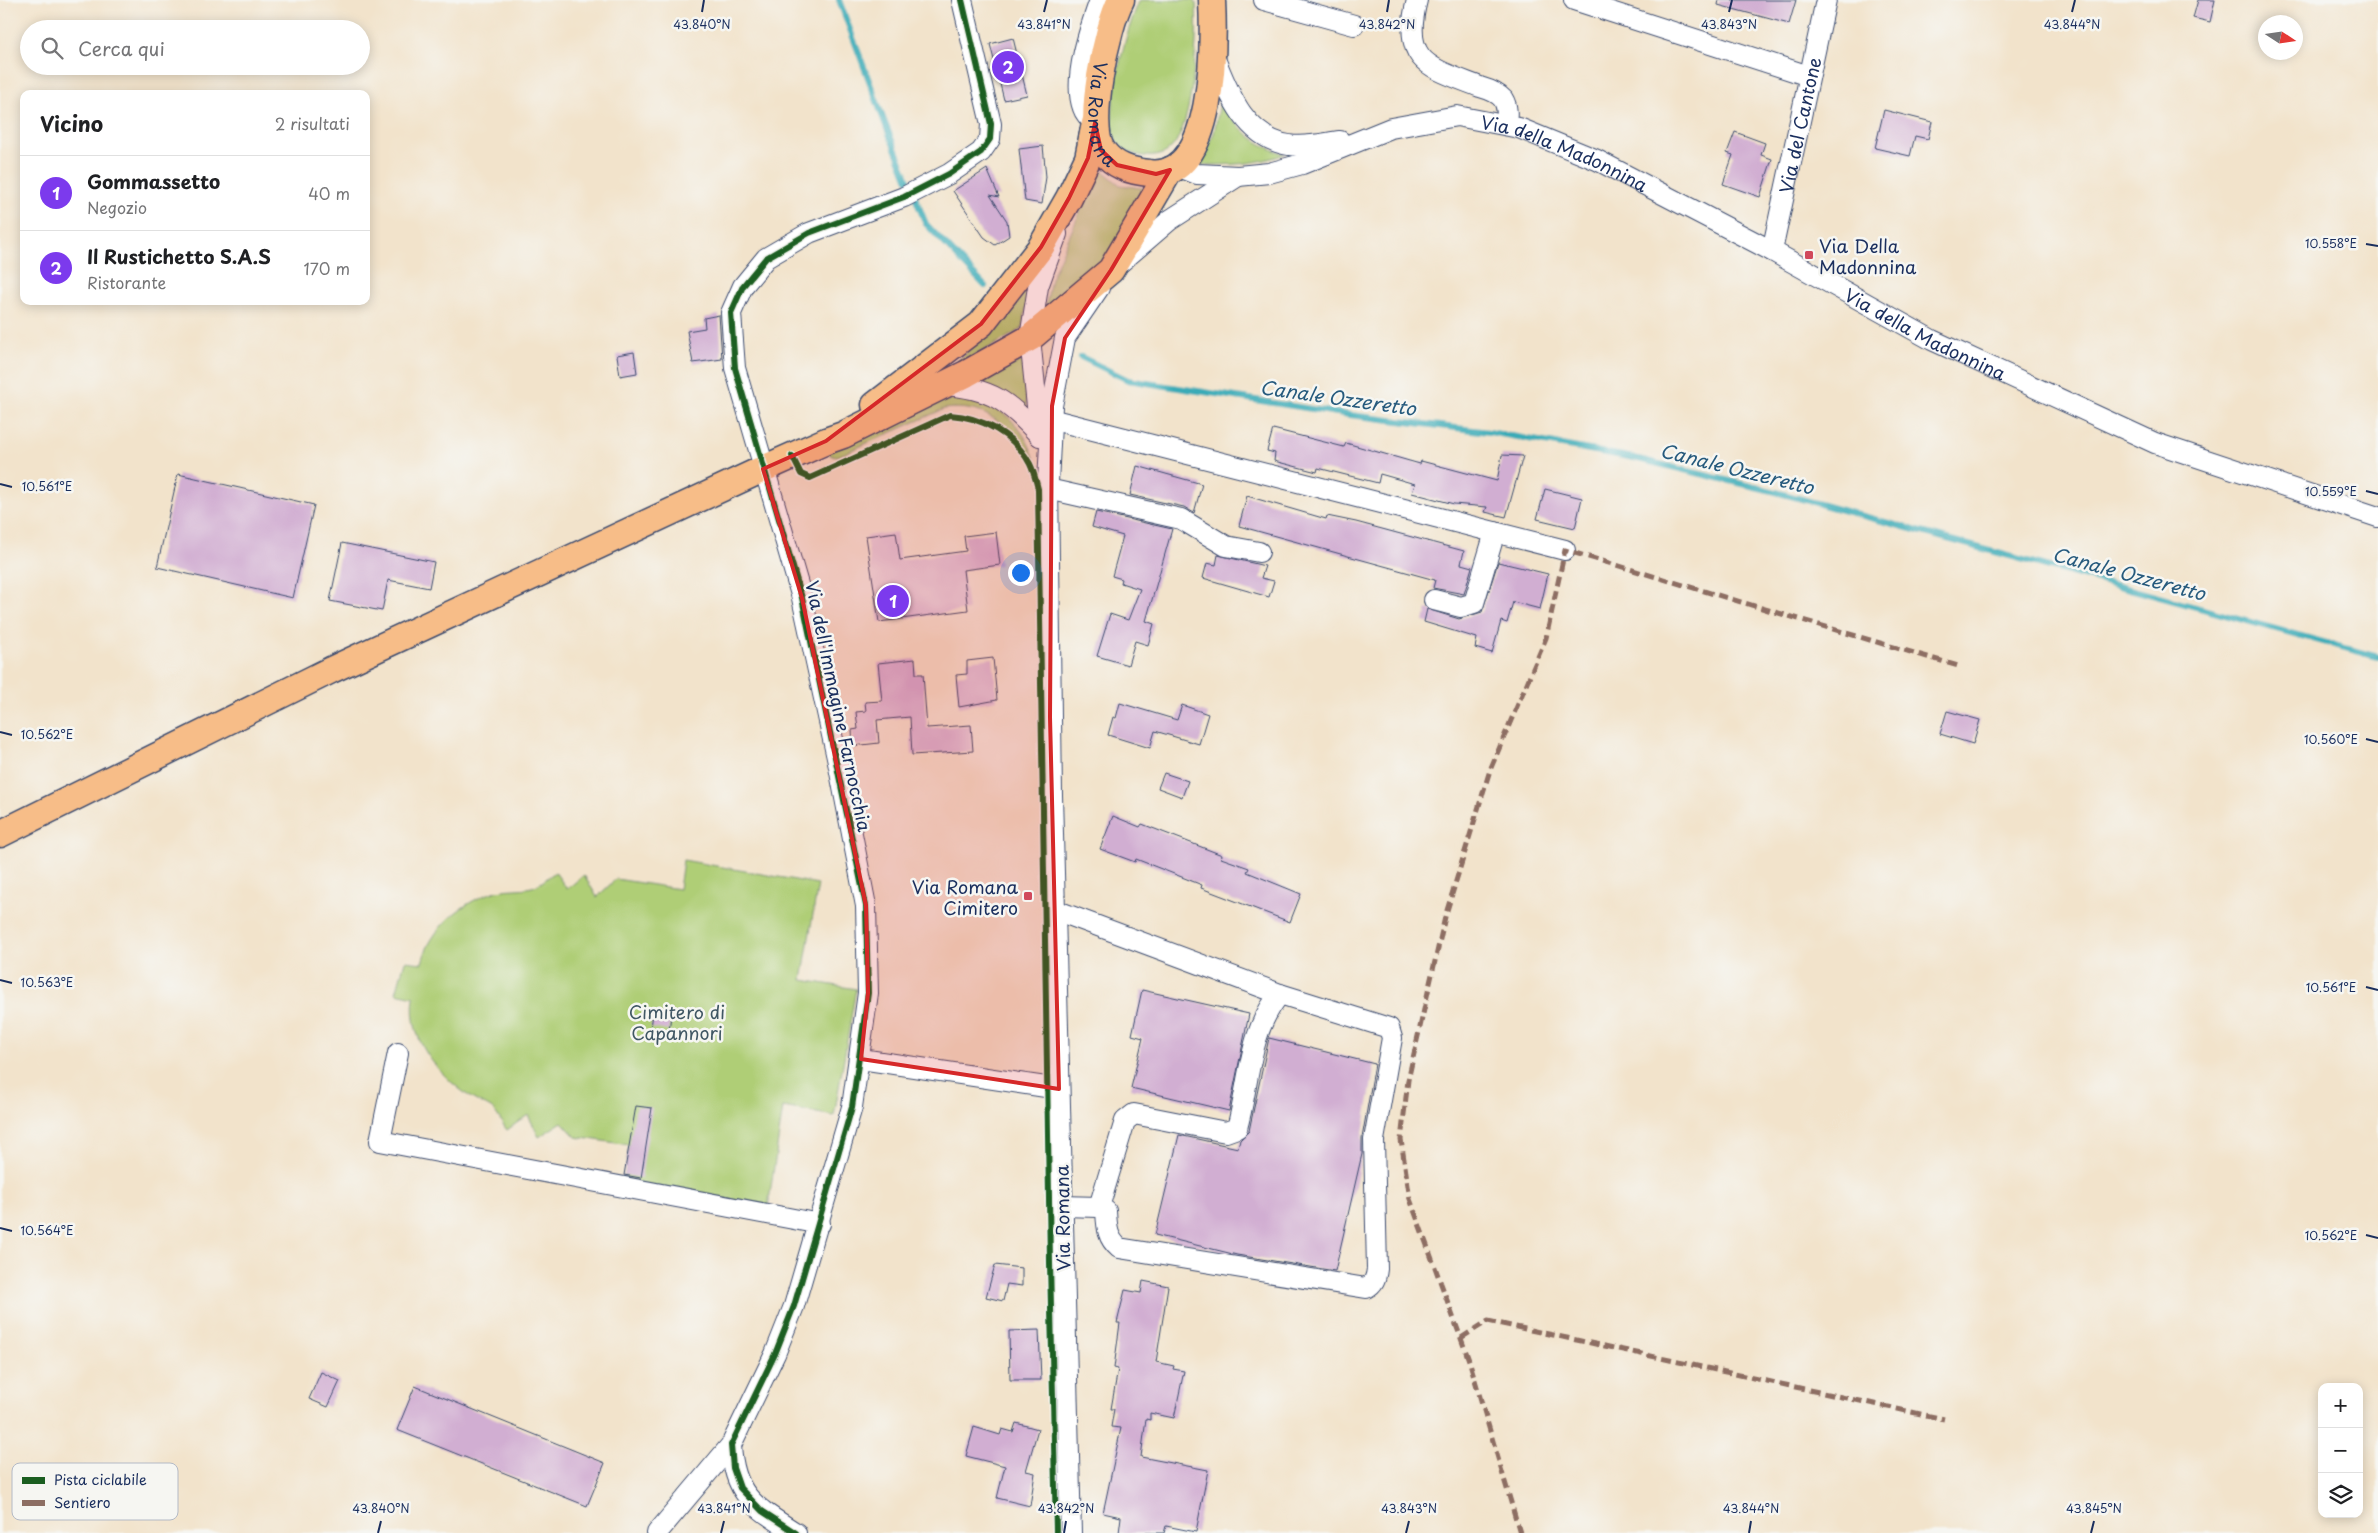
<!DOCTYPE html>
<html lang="it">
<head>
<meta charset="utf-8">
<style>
  :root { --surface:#fff; --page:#f6f6f6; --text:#202124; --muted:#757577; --line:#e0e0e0; --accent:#7c3aed }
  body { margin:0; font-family:"Playpen Sans",sans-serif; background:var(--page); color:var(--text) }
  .controls { position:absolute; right:15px; bottom:15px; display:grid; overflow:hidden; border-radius:10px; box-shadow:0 2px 12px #0003 }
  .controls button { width:45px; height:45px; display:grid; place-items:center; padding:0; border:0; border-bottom:1px solid var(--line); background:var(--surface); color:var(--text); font:25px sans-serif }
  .compass { position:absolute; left:2258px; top:15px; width:45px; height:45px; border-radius:50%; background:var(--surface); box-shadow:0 2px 12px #0003; rotate:102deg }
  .you { position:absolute; left:1020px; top:572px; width:18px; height:18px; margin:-12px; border:4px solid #fff; border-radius:50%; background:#1a73e8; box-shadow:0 0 0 8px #1a73e833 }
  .badge { display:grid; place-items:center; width:32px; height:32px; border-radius:50%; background:var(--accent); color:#fff; font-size:16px; font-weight:700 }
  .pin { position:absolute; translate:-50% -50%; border:2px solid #fff; box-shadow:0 1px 5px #0006 }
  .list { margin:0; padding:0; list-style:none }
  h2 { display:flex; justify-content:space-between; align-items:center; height:65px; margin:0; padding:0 20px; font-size:21px }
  h2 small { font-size:16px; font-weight:400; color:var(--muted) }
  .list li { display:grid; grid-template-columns:32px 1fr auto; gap:15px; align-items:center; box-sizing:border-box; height:75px; padding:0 20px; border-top:1px solid var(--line) }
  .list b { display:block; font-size:19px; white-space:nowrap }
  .list p { margin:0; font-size:16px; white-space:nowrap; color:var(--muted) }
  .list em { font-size:16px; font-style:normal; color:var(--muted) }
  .icon { flex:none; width:28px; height:28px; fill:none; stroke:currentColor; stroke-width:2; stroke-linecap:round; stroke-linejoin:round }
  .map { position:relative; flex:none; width:2378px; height:1533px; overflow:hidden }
  .search { position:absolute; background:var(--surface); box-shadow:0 2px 12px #0003; left:20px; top:20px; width:350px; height:55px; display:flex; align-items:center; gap:12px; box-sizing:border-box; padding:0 18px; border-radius:28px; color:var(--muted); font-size:19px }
  .panel { position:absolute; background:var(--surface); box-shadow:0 2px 12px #0003; left:20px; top:90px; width:350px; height:215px; border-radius:10px }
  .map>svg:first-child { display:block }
</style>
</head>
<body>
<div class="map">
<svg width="2378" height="1533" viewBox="0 0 2378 1533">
  <rect width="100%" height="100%" fill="#f6f6f2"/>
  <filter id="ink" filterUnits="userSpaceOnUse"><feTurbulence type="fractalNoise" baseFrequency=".02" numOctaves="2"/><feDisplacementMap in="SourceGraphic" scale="10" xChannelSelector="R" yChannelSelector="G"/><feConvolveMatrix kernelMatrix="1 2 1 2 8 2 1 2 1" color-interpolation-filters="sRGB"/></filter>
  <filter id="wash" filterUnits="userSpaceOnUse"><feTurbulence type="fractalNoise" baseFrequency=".0096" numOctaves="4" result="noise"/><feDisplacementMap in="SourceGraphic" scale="20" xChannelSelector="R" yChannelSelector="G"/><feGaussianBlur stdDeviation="1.12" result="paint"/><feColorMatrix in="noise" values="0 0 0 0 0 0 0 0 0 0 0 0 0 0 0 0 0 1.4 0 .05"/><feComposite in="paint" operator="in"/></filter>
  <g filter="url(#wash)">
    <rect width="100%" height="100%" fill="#f2e3cb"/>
    <g fill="#afce76" stroke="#657e6a">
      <path d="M1140 0H1194L1196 3C1198 34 1194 124 1172 147 1165 155 1156 157 1145 156 1134 155 1122 150 1116 140 1103 115 1127 25 1140 0Z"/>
      <path d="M1220 104C1242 130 1252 144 1285 154 1254 165 1230 165 1198 165L1214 133Z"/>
      <path d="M1099 168 1120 185 1155 190 1097 269 1051 308 1046 305 1051 279Z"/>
      <path d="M1031 284 1022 329 941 375 998 325Z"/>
      <path d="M1024 359 1027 410 980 383Z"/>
      <path d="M960 398C1001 403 1023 423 1036 463 1012 430 989 403 944 409L838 456 830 455 828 452 939 402Z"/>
      <path d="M683 860 818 884 802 980 856 989 834 1116 783 1107 768 1207 624 1181 629 1145 576 1137 562 1122 539 1137 528 1115 507 1130C502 1124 497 1112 491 1108 485 1104 477 1102 470 1097 437 1073 408 1041 414 997L396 993 405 961 422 963C430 928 463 901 497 891 509 888 521 890 532 887 540 885 548 877 555 872L567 889 584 875 597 897 616 879 679 889Z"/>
    </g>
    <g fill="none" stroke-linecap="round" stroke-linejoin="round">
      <g stroke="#3aabb7" stroke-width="6">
        <path d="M839 0 886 126 926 224 985 286"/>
        <path d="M1081 357 1128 380 1350 415 1489 432 1634 458 1776 492 2378 657"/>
      </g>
    </g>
    <g id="blocks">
      <g fill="#d1aed2">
        <path d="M1719 0H1796L1789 24 1718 5Z"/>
        <path d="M2198 0H2215L2210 22 2193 18Z"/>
        <path d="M1013 38 1027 95 1004 100 990 44Z"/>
        <path d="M1884 110 1932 122 1928 139 1915 136 1910 156 1875 148Z"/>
        <path d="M1735 132 1765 143 1761 155 1772 159 1760 197 1723 184 1733 155 1727 153Z"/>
        <path d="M1043 146 1046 177 1042 204 1025 201 1019 149Z"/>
        <path d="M987 169 999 197 990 195 1007 221 1009 236 995 245 984 237 953 191Z"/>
        <path d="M719 315 722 359 693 363 687 331 705 328 704 318Z"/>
        <path d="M634 352 637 373 620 376 617 355Z"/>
        <path d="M1273 429 1344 447 1346 443 1420 464 1421 461 1497 481 1502 455 1523 456 1506 517 1485 512 1487 507 1454 504 1412 493 1415 484 1380 474 1378 483 1318 468 1317 472 1274 461 1275 453 1267 451Z"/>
        <path d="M1137 466 1202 484 1194 513 1184 507 1130 495Z"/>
        <path d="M178 474 314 505 293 598 157 567Z"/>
        <path d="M1545 489 1582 498 1575 528 1537 519Z"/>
        <path d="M1247 496 1326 519 1327 516 1356 522 1464 551 1461 564 1472 567 1464 594 1433 588 1435 580 1239 526Z"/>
        <path d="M1096 512 1172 529 1146 621 1154 624 1148 645 1135 641 1128 665 1097 656 1110 614 1128 620 1140 589 1121 583 1122 579 1112 576 1123 536 1092 527Z"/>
        <path d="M896 532 900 560 966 551 964 536 996 532 1000 565 963 570 968 610 879 622 866 536Z"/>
        <path d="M342 543 434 562 429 588 388 580 382 611 330 601Z"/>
        <path d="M1218 555 1265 566 1261 578 1274 581 1269 597 1203 578 1207 563 1216 565Z"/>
        <path d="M1498 562 1548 574 1540 609 1513 602 1507 623 1501 621 1492 653 1475 648 1477 638 1424 622 1427 609 1459 619 1482 612Z"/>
        <path d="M993 658 997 700 959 707 956 675 967 674V661Z"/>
        <path d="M915 659 916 674H923L927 728 971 725 973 751 912 755 910 717 877 720 879 743 853 746 852 730 858 729 856 712 866 711 865 702 882 701 878 663Z"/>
        <path d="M1120 703 1177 720 1182 705 1208 714 1199 744 1155 731 1150 748 1108 735 1113 717 1116 718Z"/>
        <path d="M1947 711 1980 720 1973 744 1940 734Z"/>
        <path d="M1164 773 1188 781 1182 797 1158 788Z"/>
        <path d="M1113 816 1140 827 1142 824 1222 855 1221 858 1249 868 1247 872 1301 894 1290 922 1201 888 1202 885 1136 859 1135 862 1100 849Z"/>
        <path d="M1142 990 1249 1014 1229 1111 1131 1088 1143 1038 1132 1035Z"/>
        <path d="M653 1013 671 1015 669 1031 651 1028Z"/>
        <path d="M1269 1038 1375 1064 1362 1138V1154L1335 1271 1237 1255 1155 1235 1179 1135 1238 1148 1240 1140 1249 1131Z"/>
        <path d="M636 1106 652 1108 641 1178 624 1175Z"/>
        <path d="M995 1265 1022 1268V1286L1007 1284 1003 1301 986 1297Z"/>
        <path d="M1143 1281 1168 1286 1156 1362 1174 1366 1173 1369 1184 1371 1174 1418 1150 1413V1420L1146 1419 1141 1457 1208 1470 1196 1532 1166 1526 1164 1533H1119L1121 1517 1103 1513 1121 1428 1111 1427 1114 1409H1111L1118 1369 1114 1368 1120 1323H1117L1125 1290 1141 1293Z"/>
        <path d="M1039 1330 1041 1380H1010L1009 1331Z"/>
        <path d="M321 1372 340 1381 328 1407 309 1399Z"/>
        <path d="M415 1386 605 1463 587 1506 397 1430Z"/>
        <path d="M1016 1423 1038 1429 1026 1471 1035 1473 1030 1506 997 1498 1005 1466 966 1456 974 1427 1000 1435 1002 1429 1013 1432Z"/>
      </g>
    </g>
  </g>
  <g filter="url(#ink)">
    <use href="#blocks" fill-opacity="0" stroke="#3b4a6e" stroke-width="1"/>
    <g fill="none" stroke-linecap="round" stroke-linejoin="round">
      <g stroke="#3b4a6e" stroke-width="22">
        <g id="minor">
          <path d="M1264 0 1354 25"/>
          <path d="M1417 0C1401 63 1429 67 1480 87 1487 89 1498 93 1503 99 1508 107 1507 116 1506 125"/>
          <path d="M1574 0 1809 76"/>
          <path d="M1213 54C1228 91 1244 138 1289 145 1305 148 1324 143 1340 141"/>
          <path d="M1095 123C1090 119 1085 114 1083 108 1072 79 1090 28 1100 0"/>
          <path id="s1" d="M1177 166 1197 174 1238 176 1269 173 1302 164 1391 128 1457 116 1519 128 1597 160 1772 251 1932 340 2155 443 2378 517"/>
          <path id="s2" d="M1772 251 1826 0"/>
          <path d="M1121 262 1170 220 1238 176"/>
          <path d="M943 385C992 388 1007 401 1040 436"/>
          <path d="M1050 419 1565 550"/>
          <path d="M1040 436 1030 338 1038 287 1057 234"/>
          <path d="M1048 489 1181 519 1226 546 1259 552"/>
          <path d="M1434 600 1461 607 1474 603 1495 532"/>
          <path d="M1055 910 1280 994 1389 1028 1392 1038 1374 1140 1377 1269C1376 1278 1374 1284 1366 1288L1119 1248C1107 1238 1107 1227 1106 1211L1099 1207 1062 1206"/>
          <path d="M398 1053 380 1141 820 1224"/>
          <path d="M861 1059 1059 1089"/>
          <path d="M1099 1207 1125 1121 1134 1114 1226 1132 1237 1128C1250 1082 1248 1032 1280 994"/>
          <path d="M731 1445C734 1497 756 1507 796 1533"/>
          <path d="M657 1533 731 1445 775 1354 794 1306 852 1107 868 993 866 906 839 767 802 598 735 368 731 313 743 286 766 258 809 233 904 197 949 174 981 152 990 139 991 124 962 0"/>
          <path d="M1071 1533 1052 795 1048 482 1052 406 1065 338 1099 288"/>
        </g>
      </g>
      <g stroke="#3b4a6e" stroke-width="29">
        <g id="major">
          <path id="s3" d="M1121 0C1107 25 1085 128 1103 151 1114 166 1130 171 1149 173 1216 183 1214 42 1212 0"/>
          <path d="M875 405 981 324 1041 247 1069 198 1088 158 1095 123"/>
          <path d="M0 834 331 670 763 469 826 441 843 435 966 374 1030 338 1111 270 1170 170"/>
        </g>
      </g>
      <use href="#minor" stroke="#fff" stroke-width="20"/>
      <use href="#major" stroke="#f7bd88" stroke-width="26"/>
      <g stroke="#8d6e63" stroke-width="5" stroke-dasharray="10 5" stroke-linecap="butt">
        <path d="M1461 1338 1488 1321 1944 1419"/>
        <path d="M1520 1533 1470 1363 1410 1199 1401 1140 1408 1080 1445 917 1490 770 1546 638 1565 550 1958 666"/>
      </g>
      <g stroke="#f6f6f2" stroke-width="9">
        <g id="cycleway">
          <path d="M792 456 801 474 810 478 950 415C982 417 1015 435 1030 464 1034 472 1036 481 1038 489L1050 1263 1056 1533"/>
          <path d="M796 1533 762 1511 740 1488 733 1468 731 1445 775 1354 794 1306 852 1107 868 993 866 906 802 598 735 368 731 313 743 286 766 258 809 233 904 197 949 174 981 152 990 139 991 124 962 0"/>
        </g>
      </g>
      <use href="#cycleway" stroke="#1b5e20" stroke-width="6"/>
    </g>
  </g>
  <path fill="#d62828" fill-opacity="0.2" stroke="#d62828" stroke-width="4" stroke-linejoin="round" d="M1095 123 1101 150 1117 165 1156 174 1170 170 1111 270 1065 338 1052 406 1050 717 1059 1089 861 1059 868 993 866 906 802 598 763 469 826 441 981 324 1041 247 1069 198 1088 158Z"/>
  <path fill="none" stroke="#1b2f5e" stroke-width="2" d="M702 12 704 0M1044 12 1047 0M1387 12 1389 0M1729 12 1732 0M2072 12 2075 0M2366 244 2378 246M0 484 12 487M2366 491 2378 494M0 732 12 735M2366 739 2378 742M0 980 12 983M2366 987 2378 990M0 1228 12 1231M2366 1235 2378 1238M378 1533 381 1521M721 1533 724 1521M1064 1533 1066 1521M1406 1533 1409 1521M1749 1533 1751 1521M2091 1533 2094 1521"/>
  <g fill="#d1495b" stroke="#f6f6f2" stroke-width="2">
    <rect x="1804" y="250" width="10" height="10" rx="2.5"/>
    <rect x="1023" y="891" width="10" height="10" rx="2.5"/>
  </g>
  <g text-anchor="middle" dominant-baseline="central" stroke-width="5" stroke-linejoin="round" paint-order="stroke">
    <g font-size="18" fill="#1b2f5e" stroke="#f6f6f2">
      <text stroke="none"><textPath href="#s3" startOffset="118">Via Romana</textPath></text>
      <text stroke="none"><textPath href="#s2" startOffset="129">Via del Cantone</textPath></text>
      <text stroke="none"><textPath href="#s1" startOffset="405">Via della Madonnina</textPath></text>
      <text stroke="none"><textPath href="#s1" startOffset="810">Via della Madonnina</textPath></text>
      <text transform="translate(839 706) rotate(78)">Via dell'Immagine Farnocchia</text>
      <text transform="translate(1062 1218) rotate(-91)">Via Romana</text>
    </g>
    <g font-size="18" fill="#1b2f5e" stroke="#f6f6f2" text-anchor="start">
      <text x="1819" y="245">Via Della<tspan x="1819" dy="21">Madonnina</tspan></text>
      <text x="1018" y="886" text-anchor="end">Via Romana<tspan x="1018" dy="21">Cimitero</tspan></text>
    </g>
    <g font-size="18" fill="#405764" stroke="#f6f6f2">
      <text x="677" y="1011">Cimitero di<tspan x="677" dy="21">Capannori</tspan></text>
    </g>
    <g font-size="19" font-style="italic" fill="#265a7d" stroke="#f6f6f2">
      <text transform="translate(1338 397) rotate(8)">Canale Ozzeretto</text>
      <text transform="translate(1737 468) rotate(14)">Canale Ozzeretto</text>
      <text transform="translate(2129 573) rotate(15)">Canale Ozzeretto</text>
    </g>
  </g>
  <rect x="12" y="1463" width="166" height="57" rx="8" fill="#f6f6f2" stroke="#b4bac6" stroke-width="1"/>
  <rect x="22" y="1477" width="23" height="7" fill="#1b5e20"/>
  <rect x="22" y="1500" width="23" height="6" fill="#8d6e63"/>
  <g font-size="14" fill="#1b2f5e">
    <text x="54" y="1485">Pista ciclabile</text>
    <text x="54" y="1508">Sentiero</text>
  </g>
  <g font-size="12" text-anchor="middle" fill="#1b2f5e" stroke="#f6f6f2" stroke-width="5" stroke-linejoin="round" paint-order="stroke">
    <text x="702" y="29">43.840°N</text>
    <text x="1044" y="29">43.841°N</text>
    <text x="1387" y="29">43.842°N</text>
    <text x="1729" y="29">43.843°N</text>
    <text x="2072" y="29">43.844°N</text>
    <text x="2331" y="248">10.558°E</text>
    <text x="47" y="491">10.561°E</text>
    <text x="2331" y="496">10.559°E</text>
    <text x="47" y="739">10.562°E</text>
    <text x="2331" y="744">10.560°E</text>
    <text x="47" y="987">10.563°E</text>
    <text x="2331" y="992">10.561°E</text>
    <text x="47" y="1235">10.564°E</text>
    <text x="2331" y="1240">10.562°E</text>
    <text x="381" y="1513">43.840°N</text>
    <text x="724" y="1513">43.841°N</text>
    <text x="1066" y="1513">43.842°N</text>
    <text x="1409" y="1513">43.843°N</text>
    <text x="1751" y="1513">43.844°N</text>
    <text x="2094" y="1513">43.845°N</text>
  </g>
</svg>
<div class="controls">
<button>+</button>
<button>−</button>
<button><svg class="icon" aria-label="layers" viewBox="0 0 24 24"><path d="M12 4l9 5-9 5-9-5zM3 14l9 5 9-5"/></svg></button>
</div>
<svg class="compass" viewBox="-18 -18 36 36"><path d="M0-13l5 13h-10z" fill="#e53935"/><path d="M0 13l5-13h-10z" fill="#757577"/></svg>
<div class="you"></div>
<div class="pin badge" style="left:893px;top:601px">1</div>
<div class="pin badge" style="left:1008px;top:67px">2</div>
<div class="search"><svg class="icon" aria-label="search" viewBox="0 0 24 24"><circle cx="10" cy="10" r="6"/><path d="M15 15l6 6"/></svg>Cerca qui</div>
<section class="panel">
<h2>Vicino<small>2 risultati</small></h2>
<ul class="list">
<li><span class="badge">1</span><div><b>Gommassetto</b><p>Negozio</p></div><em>40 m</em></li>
<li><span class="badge">2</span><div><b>Il Rustichetto S.A.S</b><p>Ristorante</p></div><em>170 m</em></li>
</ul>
</section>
</div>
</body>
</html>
